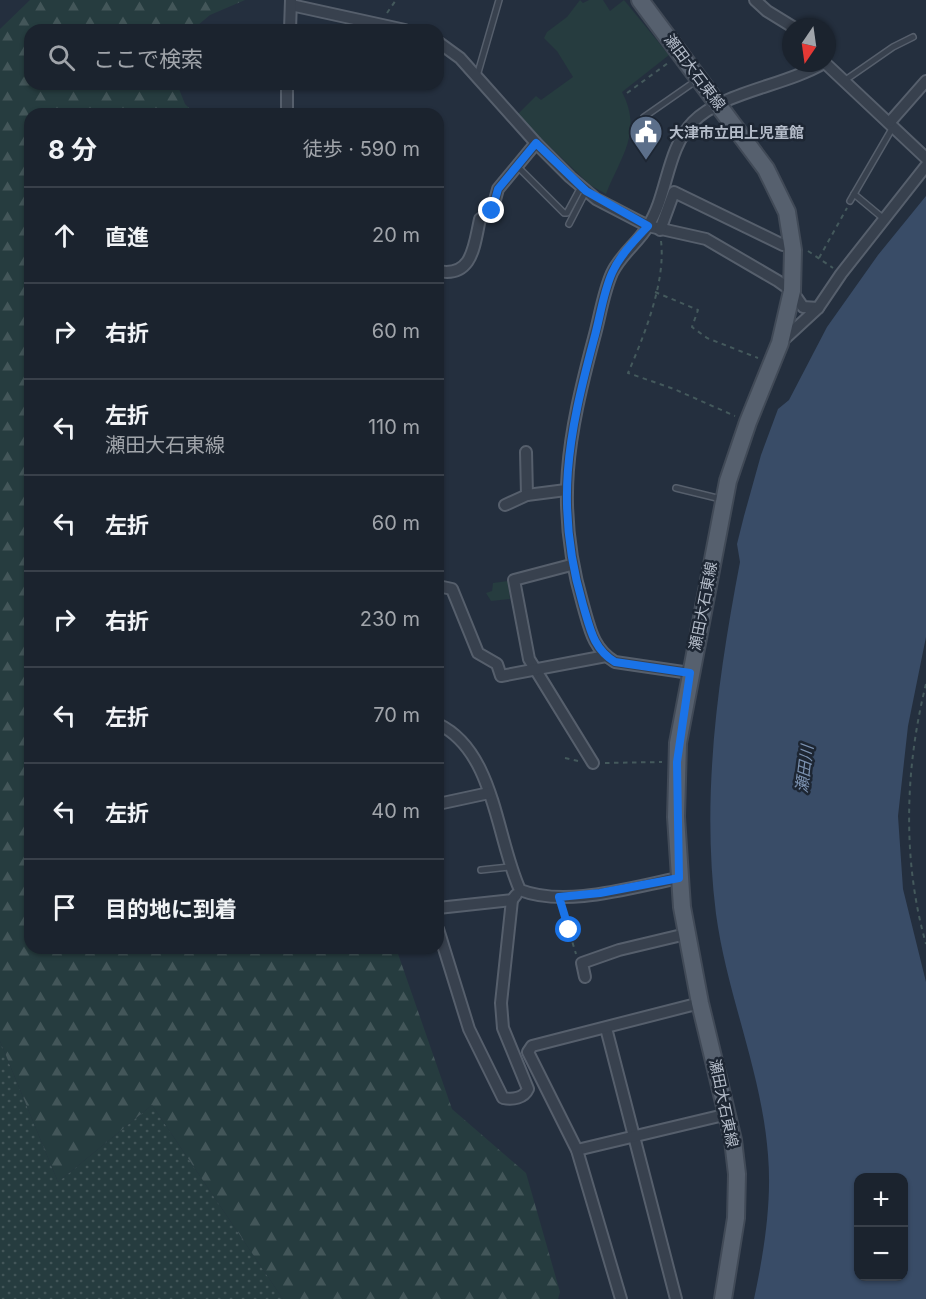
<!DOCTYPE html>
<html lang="ja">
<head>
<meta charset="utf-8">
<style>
  :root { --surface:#1b232e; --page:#282f3a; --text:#f1f3f6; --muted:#a0a4aa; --line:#39404a }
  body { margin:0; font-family:Inter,"Noto Sans JP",sans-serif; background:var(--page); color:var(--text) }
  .controls { position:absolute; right:18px; bottom:18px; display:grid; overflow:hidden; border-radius:12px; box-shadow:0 2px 4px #0004 }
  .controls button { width:54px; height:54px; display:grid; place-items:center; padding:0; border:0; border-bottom:2px solid var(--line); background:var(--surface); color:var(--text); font:30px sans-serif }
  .compass { position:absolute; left:782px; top:18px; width:54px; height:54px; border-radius:50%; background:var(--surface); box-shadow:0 2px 4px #0004; rotate:193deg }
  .stop { position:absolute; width:18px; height:18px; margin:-14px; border:4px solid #1a73e8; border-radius:50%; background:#fff }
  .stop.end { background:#1a73e8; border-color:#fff; box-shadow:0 2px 6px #0008 }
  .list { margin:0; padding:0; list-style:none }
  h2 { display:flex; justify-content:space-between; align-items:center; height:78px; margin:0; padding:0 24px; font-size:26px }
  h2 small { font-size:20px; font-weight:400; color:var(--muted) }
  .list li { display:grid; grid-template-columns:39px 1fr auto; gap:18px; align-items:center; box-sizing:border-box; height:96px; padding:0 24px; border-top:2px solid var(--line) }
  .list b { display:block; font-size:22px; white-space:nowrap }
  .list p { margin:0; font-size:20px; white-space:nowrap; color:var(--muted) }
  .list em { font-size:20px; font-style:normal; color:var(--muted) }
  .icon { flex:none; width:33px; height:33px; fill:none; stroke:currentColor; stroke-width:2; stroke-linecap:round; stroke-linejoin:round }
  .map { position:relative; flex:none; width:926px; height:1299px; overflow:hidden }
  .search { position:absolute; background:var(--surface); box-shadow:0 2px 4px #0004; left:24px; top:24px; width:420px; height:66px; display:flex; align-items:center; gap:15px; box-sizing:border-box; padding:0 21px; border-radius:18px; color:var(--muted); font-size:22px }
  .panel { position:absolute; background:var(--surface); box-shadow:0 2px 4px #0004; left:24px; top:108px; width:420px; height:846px; border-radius:18px }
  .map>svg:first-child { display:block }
</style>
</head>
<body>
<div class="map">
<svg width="926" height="1299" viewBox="0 0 926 1299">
  <defs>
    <pattern id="grass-dots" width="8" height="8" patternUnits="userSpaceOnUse" patternTransform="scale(1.5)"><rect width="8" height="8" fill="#263c3f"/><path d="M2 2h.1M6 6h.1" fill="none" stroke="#435659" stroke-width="1.8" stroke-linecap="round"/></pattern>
    <pattern id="forest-firs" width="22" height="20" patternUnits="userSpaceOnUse" patternTransform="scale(1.5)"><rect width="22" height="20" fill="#263c3f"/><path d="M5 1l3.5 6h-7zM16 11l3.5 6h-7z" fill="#435659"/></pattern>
  </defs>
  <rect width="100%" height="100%" fill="#242f3e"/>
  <path fill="url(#grass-dots)" d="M0 1041 58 1182 152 1105 283 1299H0Z"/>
  <path fill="url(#forest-firs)" d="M30 0H245L210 15 192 30H30V84H177L185 104 195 114H30V948H396L452 1109 526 1173 560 1292 558 1299H283L152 1105 58 1182 0 1041V29Z"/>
  <g fill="#263c3f">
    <path d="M580 0 583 3 589 0H603L610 11 624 0 669 55 622 92C643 132 621 156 606 194L590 185 517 115 536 96 541 100 573 77 557 51 544 38 547 32 567 17Z"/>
    <path d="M508 581 510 599 491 601 486 593 492 591 493 583Z"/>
  </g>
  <path fill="#394c67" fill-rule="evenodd" d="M926 196V637L908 726 898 816 903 889 926 982V1299H754C764 1252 772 1202 768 1155 762 1073 727 995 716 914 701 795 718 678 740 562L737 544 744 516 761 455 778 409 789 400 827 327 878 255ZM858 1178H904V1276H858Z"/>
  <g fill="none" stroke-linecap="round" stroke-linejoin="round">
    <g stroke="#565f6c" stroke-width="8">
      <g id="service">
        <path d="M477 76 499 0"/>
        <path d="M844 81 893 47 913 37"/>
        <path d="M644 117 697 80"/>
        <path d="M517 166 564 213H567L581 187"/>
        <path d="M854 194 884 219"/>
        <path d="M850 201 893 127"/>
        <path d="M569 224 586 191"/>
        <path d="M676 488 721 499"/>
        <path d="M481 870 509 867"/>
      </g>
    </g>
    <g stroke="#565f6c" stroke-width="14">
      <g id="minor">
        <path d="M755 0 767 11 793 27"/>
        <path d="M291 5 405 30"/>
        <path d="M290 30 291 0"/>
        <path d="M438 42 460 58 536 143 570 177 596 199 648 226 706 239 778 281 792 291 803 307 818 308"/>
        <path d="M825 63 926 158"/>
        <path d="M287 84V114"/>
        <path d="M890 122 926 81"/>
        <path d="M660 230 674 192 783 245"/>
        <path d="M438 271C473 278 474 245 480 219L492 211 498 189 536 143"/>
        <path d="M780 343 818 308 841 274 926 166"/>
        <path d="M526 452 527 495"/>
        <path d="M505 505 527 495 566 490"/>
        <path d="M571 565 514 580 529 659 593 763"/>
        <path d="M438 586 452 589 478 653 497 664 501 676 606 656"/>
        <path d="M690 673 615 662C593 649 590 629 583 605 554 506 568 436 594 338 600 317 603 293 612 273 621 254 638 243 648 226 668 195 666 150 693 122 722 92 785 86 824 63"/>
        <path d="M438 724C495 751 496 838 520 890 566 908 632 887 679 878"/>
        <path d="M438 804 489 793"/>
        <path d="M438 908 512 900 516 895"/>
        <path d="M438 929 469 1029 503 1098C513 1100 524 1098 528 1089L503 1028 501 1003 512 900"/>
        <path d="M585 977 582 963 619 950 686 934"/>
        <path d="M606 1028 676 1299"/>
        <path d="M577 1150 728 1114"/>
        <path d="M621 1299 577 1150 528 1052 532 1046 700 1003"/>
      </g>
    </g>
    <g stroke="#414a57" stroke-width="20">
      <path id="primary" d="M640 0 766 169 787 212 793 250 792 291 780 343 748 422 728 481 678 743 676 817 682 907 700 1003 733 1140 737 1174 736 1218 723 1299"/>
    </g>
    <g stroke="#44595c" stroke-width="2" stroke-dasharray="4.5 4.5" stroke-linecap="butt">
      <path d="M387 13 396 0"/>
      <path d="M627 93 668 63"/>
      <path d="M661 241C666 282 644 336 628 373L674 389 735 416"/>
      <path d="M808 251 833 268"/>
      <path d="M819 258 847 208"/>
      <path d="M655 292 698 310 692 327 707 338 758 358"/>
      <path d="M926 684C905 768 902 860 926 944"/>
      <path d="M565 758 578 761"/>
      <path d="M605 763 662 762"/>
      <path d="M562 908 576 954"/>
    </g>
    <use href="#service" stroke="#38414e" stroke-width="5"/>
    <use href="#minor" stroke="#38414e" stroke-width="10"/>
    <use href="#primary" stroke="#56606e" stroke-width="16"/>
  </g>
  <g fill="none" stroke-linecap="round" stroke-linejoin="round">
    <path stroke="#1a73e8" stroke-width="8" d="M492 211 498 189 536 143 586 191 648 226C635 240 620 255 612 273 603 293 600 318 594 339 568 436 554 506 583 605 590 628 593 649 615 662L690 673 677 762 679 878 600 893 559 897 569 930"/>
  </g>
  <defs>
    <g id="civic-pin" transform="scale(1.725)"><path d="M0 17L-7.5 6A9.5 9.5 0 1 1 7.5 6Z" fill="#5c6f8a" stroke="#1d2633"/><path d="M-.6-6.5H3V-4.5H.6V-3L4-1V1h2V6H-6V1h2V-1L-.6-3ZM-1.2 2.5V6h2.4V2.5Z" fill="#fff"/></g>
  </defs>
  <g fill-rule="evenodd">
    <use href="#civic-pin" x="646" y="132"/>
  </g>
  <g text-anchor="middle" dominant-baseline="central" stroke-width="5" stroke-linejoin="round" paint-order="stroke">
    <g font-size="15" fill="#b4bcc9" stroke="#1d2633">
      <text transform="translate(695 72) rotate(53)">瀬田大石東線</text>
      <text transform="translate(703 606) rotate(-79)">瀬田大石東線</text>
      <text transform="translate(724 1103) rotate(78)">瀬田大石東線</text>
    </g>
    <g font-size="15" font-weight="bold" fill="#b4bcc9" stroke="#1d2633" text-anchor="start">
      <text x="669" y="132">大津市立田上児童館</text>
    </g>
    <g font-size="16" font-style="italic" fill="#7c92b1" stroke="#1d2633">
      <text transform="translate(804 769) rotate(-83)">瀬田川</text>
    </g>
  </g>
</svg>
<div class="controls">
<button>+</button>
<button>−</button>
</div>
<svg class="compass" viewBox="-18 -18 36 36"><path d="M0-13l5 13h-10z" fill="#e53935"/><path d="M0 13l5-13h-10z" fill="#a0a4aa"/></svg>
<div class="stop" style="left:569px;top:930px"></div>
<div class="stop end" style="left:492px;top:211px"></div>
<div class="search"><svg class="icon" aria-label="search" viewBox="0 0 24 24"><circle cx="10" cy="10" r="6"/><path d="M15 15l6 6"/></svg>ここで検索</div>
<section class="panel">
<h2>8 分<small>徒歩 · 590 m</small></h2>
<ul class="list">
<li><svg class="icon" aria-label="ahead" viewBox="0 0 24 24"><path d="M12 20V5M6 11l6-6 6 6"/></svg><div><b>直進</b></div><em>20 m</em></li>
<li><svg class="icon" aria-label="right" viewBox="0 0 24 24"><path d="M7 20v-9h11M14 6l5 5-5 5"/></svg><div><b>右折</b></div><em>60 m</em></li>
<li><svg class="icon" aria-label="left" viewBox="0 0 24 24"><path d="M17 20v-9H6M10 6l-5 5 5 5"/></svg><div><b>左折</b><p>瀬田大石東線</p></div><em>110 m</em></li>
<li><svg class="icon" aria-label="left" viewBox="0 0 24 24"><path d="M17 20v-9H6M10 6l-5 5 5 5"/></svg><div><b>左折</b></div><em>60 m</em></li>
<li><svg class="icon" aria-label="right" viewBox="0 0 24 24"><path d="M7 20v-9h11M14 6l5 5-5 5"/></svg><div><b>右折</b></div><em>230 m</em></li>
<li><svg class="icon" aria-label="left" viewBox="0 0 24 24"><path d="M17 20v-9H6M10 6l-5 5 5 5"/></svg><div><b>左折</b></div><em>70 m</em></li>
<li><svg class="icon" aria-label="left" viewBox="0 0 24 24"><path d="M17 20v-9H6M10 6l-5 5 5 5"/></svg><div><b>左折</b></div><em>40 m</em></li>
<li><svg class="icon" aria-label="arrive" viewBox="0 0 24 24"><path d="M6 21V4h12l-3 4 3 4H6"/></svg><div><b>目的地に到着</b></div></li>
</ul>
</section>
</div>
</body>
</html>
